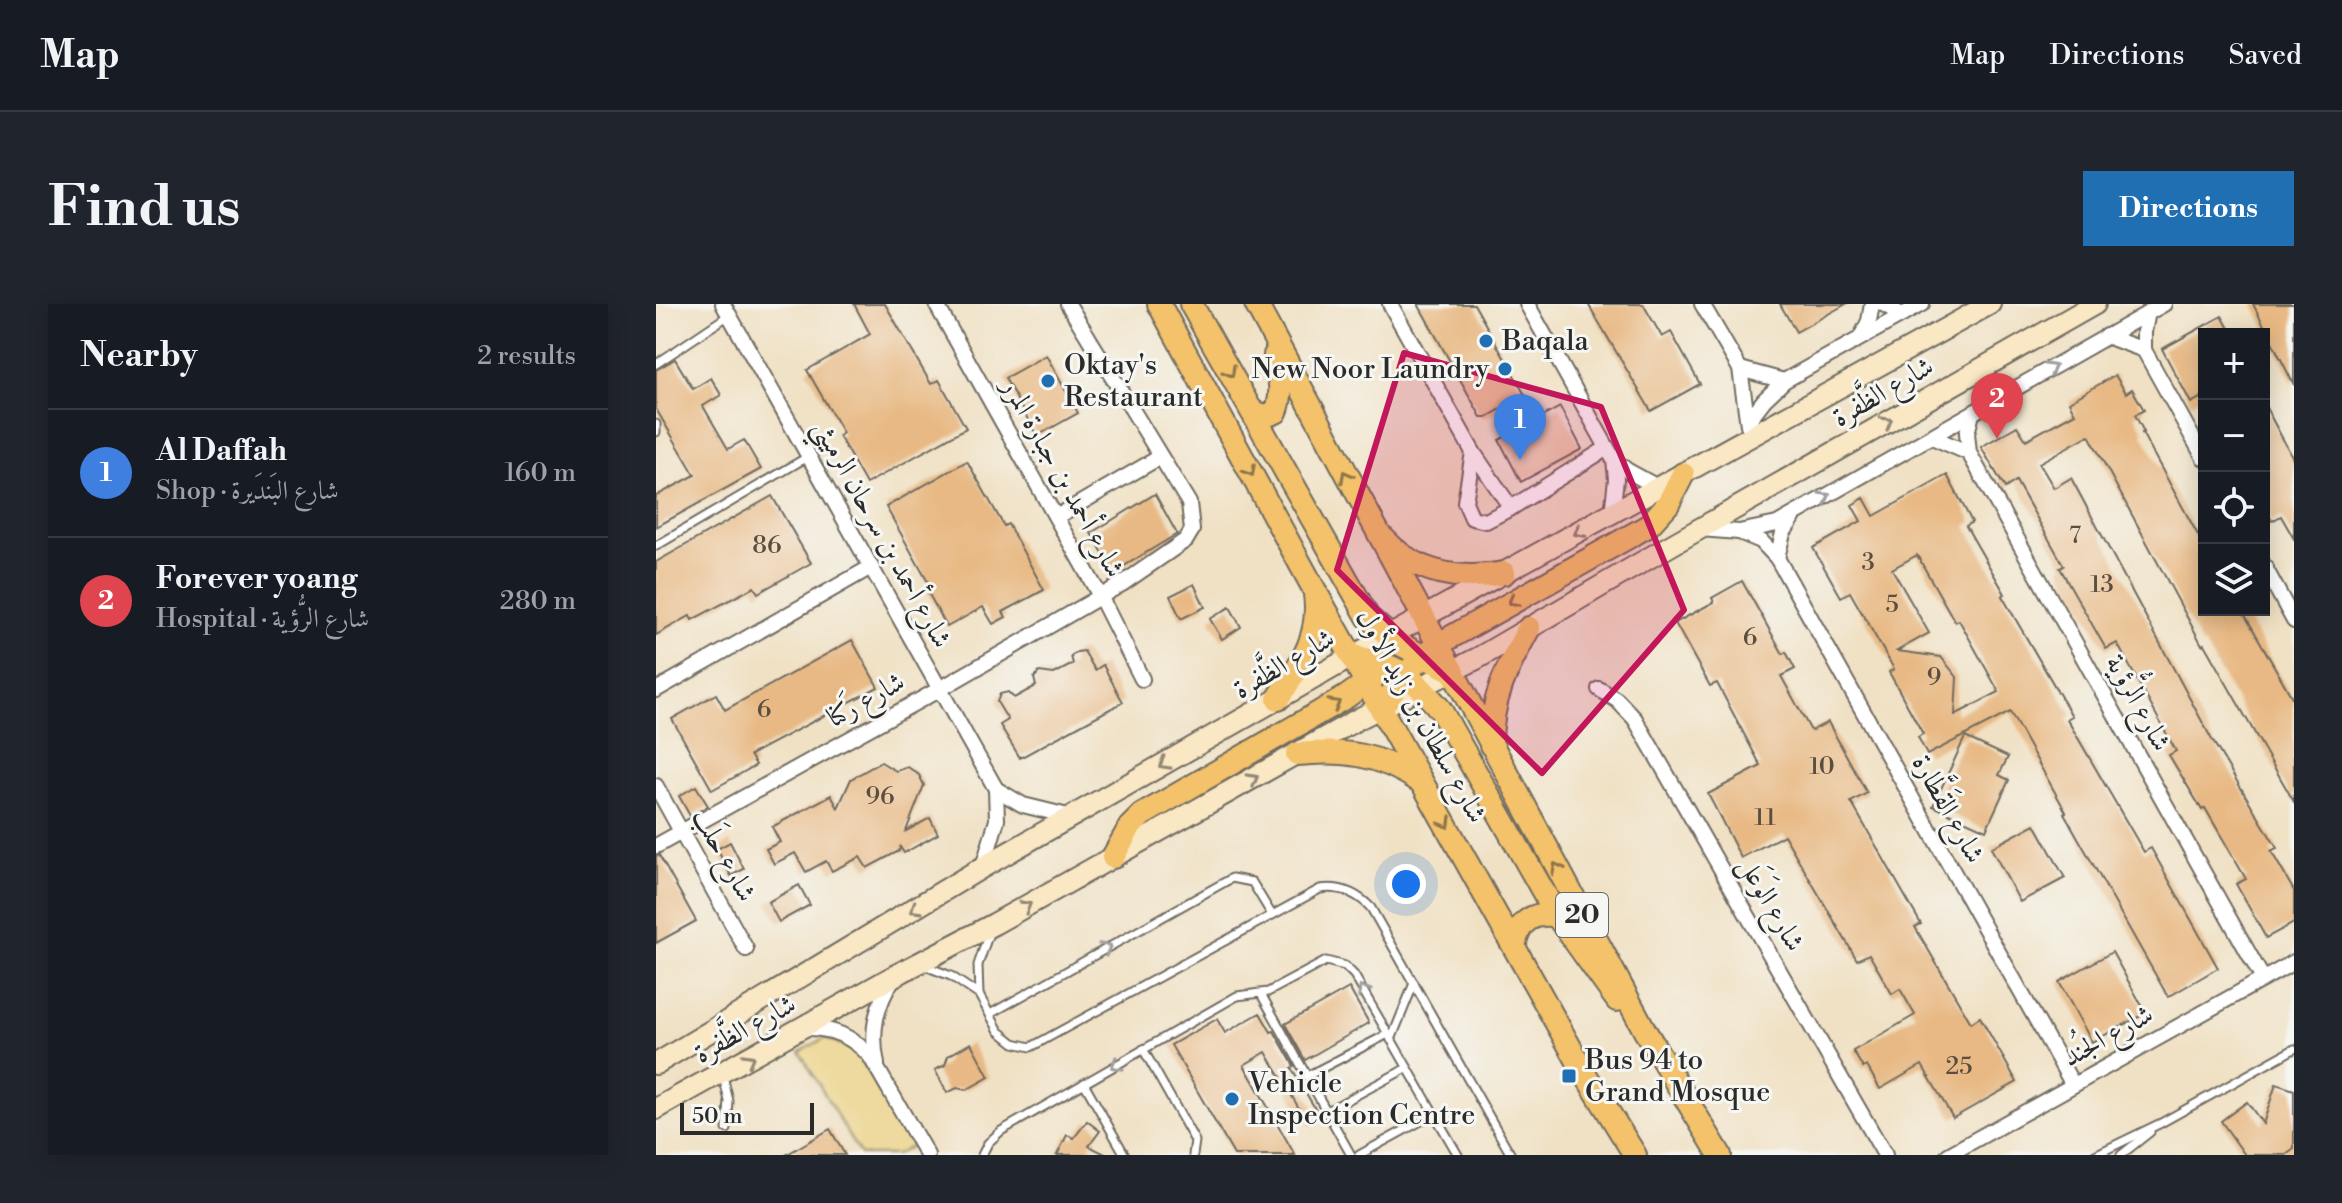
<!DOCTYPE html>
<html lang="en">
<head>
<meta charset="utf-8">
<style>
  :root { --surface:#171b24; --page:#20242c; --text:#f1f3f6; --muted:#9ea1a6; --line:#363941; --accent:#1f6fb2 }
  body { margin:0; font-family:"Libre Bodoni",Amiri,serif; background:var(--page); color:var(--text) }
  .controls { position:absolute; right:24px; top:24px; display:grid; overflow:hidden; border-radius:0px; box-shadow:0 4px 20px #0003 }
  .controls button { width:72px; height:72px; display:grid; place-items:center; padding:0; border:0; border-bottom:2px solid var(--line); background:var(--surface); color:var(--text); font:40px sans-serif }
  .scale { position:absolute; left:24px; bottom:20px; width:134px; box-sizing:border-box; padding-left:8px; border:4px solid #2b2b2b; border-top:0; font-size:22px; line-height:28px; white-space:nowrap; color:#2b2b2b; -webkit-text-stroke:6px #f6f6f2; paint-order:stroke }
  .you { position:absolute; left:750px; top:580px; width:28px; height:28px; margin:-20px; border:6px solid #fff; border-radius:50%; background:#1a73e8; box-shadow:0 0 0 12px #1a73e833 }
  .badge { display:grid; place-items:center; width:52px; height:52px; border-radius:50%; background:var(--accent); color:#fff; font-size:26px; font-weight:700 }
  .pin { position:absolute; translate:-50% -66px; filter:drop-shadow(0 2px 4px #0008) }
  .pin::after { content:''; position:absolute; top:42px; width:28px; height:24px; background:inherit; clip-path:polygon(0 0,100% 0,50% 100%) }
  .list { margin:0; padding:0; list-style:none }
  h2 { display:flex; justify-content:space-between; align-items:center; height:104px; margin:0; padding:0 32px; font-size:34px }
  h2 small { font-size:26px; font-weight:400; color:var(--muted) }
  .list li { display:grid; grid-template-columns:52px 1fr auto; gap:24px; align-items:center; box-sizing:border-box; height:128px; padding:0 32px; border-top:2px solid var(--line) }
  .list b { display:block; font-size:30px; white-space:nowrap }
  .list p { margin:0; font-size:26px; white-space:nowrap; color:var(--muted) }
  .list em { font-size:26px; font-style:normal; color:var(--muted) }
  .icon { flex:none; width:44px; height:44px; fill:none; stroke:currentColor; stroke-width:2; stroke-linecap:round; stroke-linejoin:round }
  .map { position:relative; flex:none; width:1638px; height:851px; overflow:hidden; border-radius:0px }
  header { display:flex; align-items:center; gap:48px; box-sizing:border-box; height:112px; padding:0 40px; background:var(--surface); border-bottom:2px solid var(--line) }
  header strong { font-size:38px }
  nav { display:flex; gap:44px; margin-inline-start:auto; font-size:28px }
  .intro { display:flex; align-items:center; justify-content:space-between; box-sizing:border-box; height:192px; padding:0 48px }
  h1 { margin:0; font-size:56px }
  .button { padding:20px 36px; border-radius:0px; background:var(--accent); color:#fff; font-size:28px; font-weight:700 }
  main { display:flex; gap:48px; padding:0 48px }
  aside { flex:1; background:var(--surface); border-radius:0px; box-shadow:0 4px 20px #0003 }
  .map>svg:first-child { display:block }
</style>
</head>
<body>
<header>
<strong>Map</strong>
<nav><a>Map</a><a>Directions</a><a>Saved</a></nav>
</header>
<div class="intro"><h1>Find us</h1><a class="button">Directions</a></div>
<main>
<aside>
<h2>Nearby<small>2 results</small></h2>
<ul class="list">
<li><span class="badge" style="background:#3f7fe0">1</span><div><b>Al Daffah</b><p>Shop · شارع البَندَيرة</p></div><em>160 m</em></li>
<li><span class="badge" style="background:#e0444e">2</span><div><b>Forever yoang</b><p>Hospital · شارع الرُّؤية</p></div><em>280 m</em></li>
</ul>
</aside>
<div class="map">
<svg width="1638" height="851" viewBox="0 0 1638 851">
  <rect width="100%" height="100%" fill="#f6f6f2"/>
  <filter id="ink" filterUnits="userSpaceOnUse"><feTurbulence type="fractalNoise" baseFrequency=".0125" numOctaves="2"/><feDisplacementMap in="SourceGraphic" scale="16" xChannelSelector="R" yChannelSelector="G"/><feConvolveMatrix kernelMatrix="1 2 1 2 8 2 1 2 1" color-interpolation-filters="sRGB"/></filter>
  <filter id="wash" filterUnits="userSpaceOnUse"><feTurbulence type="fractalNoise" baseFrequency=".006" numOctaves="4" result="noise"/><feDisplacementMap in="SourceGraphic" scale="32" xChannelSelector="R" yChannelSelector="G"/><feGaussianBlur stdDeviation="1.8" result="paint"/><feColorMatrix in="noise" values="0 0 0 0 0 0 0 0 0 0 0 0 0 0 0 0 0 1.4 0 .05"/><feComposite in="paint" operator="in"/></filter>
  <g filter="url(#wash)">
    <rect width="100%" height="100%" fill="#f0e1c4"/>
    <path fill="#eeda9e" stroke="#8c8264" stroke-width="2" d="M169 734 200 747 256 842 240 851H204L144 748Z"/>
    <g id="blocks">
      <g fill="#e8b984" fill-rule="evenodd">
        <path d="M198 0H229L275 80 283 76 310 124 210 180 183 132 187 129 151 66 214 30Z"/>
        <path d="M762 0H818L869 91 831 113H825Z"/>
        <path d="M932 0H987L1006 33 1015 28 1044 80 995 107Z"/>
        <path d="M1124 0H1190L1140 28Z"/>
        <path d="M1597 0H1638V81Z"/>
        <path d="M1566 12 1576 30H1548V92L1535 99 1506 45Z"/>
        <path d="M390 51 422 109 381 132 349 74Z"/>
        <path d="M19 55 37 85 55 74 65 91 47 102 72 145 88 136 105 165 0 223V192L39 171 0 105V66Z"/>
        <path d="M1459 71 1470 89 1476 85 1488 106 1479 111 1488 128 1486 129 1548 242V306H1586L1638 397V498L1548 340 1546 341 1433 131 1383 159 1398 184 1415 174 1555 434 1621 544 1615 547 1638 587V619L1610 634 1580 580 1590 575 1549 504 1546 506 1513 451 1520 447 1461 339 1450 345 1404 264 1408 262 1360 177 1349 184 1325 143 1361 122 1370 136 1419 109 1413 98Z"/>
        <path d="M1608 100 1638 156V235L1625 212 1616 217 1608 202Z"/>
        <path d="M904 103 926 145 865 178 843 136Z"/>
        <path d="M311 157 348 222 352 220 388 286 347 308 350 313 337 320 327 303 291 323 269 283 273 280 230 203Z"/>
        <path d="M1291 171 1316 218 1310 222 1349 290 1346 292 1416 412 1411 415 1488 548 1495 544 1562 664 1512 693 1408 509 1410 508 1354 408 1271 451 1262 433 1267 430 1233 368 1238 365 1194 288 1185 293 1157 244 1205 217 1196 201 1208 194 1218 212ZM1261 251 1299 318 1303 316 1343 388 1299 411 1301 373 1285 353 1241 347 1273 329 1236 265Z"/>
        <path d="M499 190 521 230 458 268 435 229Z"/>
        <path d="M116 192 155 259 102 289 98 283 36 316 34 312 0 331V258Z"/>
        <path d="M1086 277 1127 350 1130 348 1139 365 1125 372 1155 427 1172 418 1211 489 1195 498 1265 620 1259 623 1315 719 1324 713 1361 778 1297 814 1266 761 1224 785 1211 762 1207 764 1197 747 1259 711 1244 685 1236 690 1213 650 1201 656 1128 531 1085 554 1052 490 1105 462 1061 379 1054 382 1019 319 1058 298 1056 294Z"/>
        <path d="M538 280 549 303 525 315 514 292Z"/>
        <path d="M574 303 585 323 566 335 554 315Z"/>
        <path d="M196 336 222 383 94 451 100 461 56 486 16 415 60 390 69 406Z"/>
        <path d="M428 347 439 366 447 361 467 398 364 454 344 421 352 416 341 398 344 390 352 388 358 394 380 382 378 374 383 368 398 370 417 360 415 352 421 348Z"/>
        <path d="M1309 433 1352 453 1343 471 1353 476 1330 526 1277 502Z"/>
        <path d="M225 458 240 467 252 463 263 471 268 481 250 527 274 514 282 530 248 549 244 543 243 547 211 564 204 553 176 567 170 557 150 568 139 549 118 560 110 545 124 538 116 523 175 491 182 504 195 475Z"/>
        <path d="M40 482 52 502 34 512 23 492Z"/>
        <path d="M1379 520 1409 574 1364 598 1335 544Z"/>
        <path d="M74 538 88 565 75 572 61 545Z"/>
        <path d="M3 551 40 617 0 639V552Z"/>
        <path d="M143 581 154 601 123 618 112 598Z"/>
        <path d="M1456 648 1490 709 1436 738 1403 678Z"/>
        <path d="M693 684 713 719 649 756 629 720Z"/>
        <path d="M604 709 615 728 618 727 638 762 635 764 663 811 651 818 610 748 588 761 639 851H578L515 741 561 715 569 729Z"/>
        <path d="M315 739 333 773 310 786 301 784 291 789 279 766 289 761 292 752Z"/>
        <path d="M1620 780 1638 786V845L1630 851H1589L1565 817 1591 798 1607 820Z"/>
        <path d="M431 817 444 827 433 842 451 851H401L411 831 418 834Z"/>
        <path d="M174 825 189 851H130Z"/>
      </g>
    </g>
  </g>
  <g filter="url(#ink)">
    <use href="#blocks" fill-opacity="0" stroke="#706b61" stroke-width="2"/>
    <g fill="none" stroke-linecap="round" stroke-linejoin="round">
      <g stroke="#706b61" stroke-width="11">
        <g id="service">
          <path d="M0 60 73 11"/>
          <path d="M0 120V128"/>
          <path d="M0 242 153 152"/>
          <path d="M333 629 322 661 323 691 343 727 358 739 375 743 664 585C685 582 701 589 715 604L855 851"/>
          <path d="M269 662 295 672 323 691"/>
          <path d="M605 690 695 851"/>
          <path d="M334 710 576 574 596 578 616 611"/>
          <path d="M735 736 758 679"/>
          <path d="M487 745 539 837 537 851"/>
          <path d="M67 772 73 797 71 825"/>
          <path d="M651 772 732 730"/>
          <path d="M428 779 469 851"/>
          <path d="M671 807 751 764"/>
          <path d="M326 851 332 839 345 827 581 692 612 688 670 657 689 662 698 671 802 851"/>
          <path d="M703 851 778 810"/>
          <path d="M1439 851 1505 819 1638 745"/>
          <path d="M1465 851 1494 828"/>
        </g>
      </g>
      <g stroke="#706b61" stroke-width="18">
        <g id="minor">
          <path d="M67 0 340 485 341 516 327 563"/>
          <path d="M280 0 444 292 486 375"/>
          <path d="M734 0 817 148 855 204"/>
          <path d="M871 0 958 156 960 175 956 210"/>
          <path d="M1046 0 1084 65 1092 121"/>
          <path d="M1227 0 1246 11"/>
          <path d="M1492 8 1488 28V46L1548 154"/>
          <path d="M1450 32 1488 46"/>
          <path d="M1205 33 1213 17 1216 0"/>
          <path d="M1084 65 1128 77"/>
          <path d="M1316 110 1311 129 1313 149 1607 675"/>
          <path d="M1092 117 1108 96 1128 77 1266 0"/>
          <path d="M1276 133 1313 149"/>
          <path d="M817 148 809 198 816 214 830 217 855 204 951 144"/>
          <path d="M958 156 972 167 1003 184"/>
          <path d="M400 213 504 153"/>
          <path d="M1044 225 1083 228 1121 220 1508 0"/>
          <path d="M1083 228 1105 237 1121 254 1417 781"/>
          <path d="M1121 254 1127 229 1137 214"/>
          <path d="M1608 262 1638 317"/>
          <path d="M943 385 961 396 979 415 1229 851"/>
          <path d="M0 386 215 263"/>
          <path d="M0 482 90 645"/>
          <path d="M340 485 367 501 416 513"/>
          <path d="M0 542 284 385 466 280 530 236 536 226 533 199 412 0"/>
          <path d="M149 724C176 724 196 732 214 752L271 851"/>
          <path d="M221 760C214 727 220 701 238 673"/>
          <path d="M1292 851 1638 658"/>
        </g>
      </g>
      <g stroke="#706b61" stroke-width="24">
        <g id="secondary">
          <path d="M0 760 327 563 697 352 1334 0"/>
          <path d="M0 805 238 672 338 620 702 415 822 354 1017 240 1439 0"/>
        </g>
      </g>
      <g stroke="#706b61" stroke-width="26">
        <g id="primary">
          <path d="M503 0 658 285 929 770 979 851"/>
          <path d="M535 0 712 313 740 338 796 367"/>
          <path d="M600 0 989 727 1064 851"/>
          <path d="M597 108 609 112 620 108C628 89 623 71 619 51"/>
          <path d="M728 235C760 270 804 277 848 269"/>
          <path d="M697 352C744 363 752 368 784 405L901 612 961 696"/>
          <path d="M622 395C644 360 665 334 659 290"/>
          <path d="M726 402 758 361 781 341 992 222 1012 200 1027 170"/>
          <path d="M835 441C835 393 851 365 873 324"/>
          <path d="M641 450C690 445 723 450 765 478"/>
          <path d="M457 553 474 523 486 511 690 393 724 369"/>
          <path d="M859 639C863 617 878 607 901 612"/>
        </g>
      </g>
      <use href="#service" stroke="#fff" stroke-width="7"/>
      <use href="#minor" stroke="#fff" stroke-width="14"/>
      <use href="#secondary" stroke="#fae7c3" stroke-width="20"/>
      <use href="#primary" stroke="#f3c26a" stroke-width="22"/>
    </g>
    <defs><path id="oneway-chevron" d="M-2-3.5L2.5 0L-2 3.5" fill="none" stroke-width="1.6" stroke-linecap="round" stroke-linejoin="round" transform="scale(2)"/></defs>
    <g stroke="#a0a0a0">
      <use href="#oneway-chevron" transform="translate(1395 64) rotate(-30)"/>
      <use href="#oneway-chevron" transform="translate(1169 193) rotate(-29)"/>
      <use href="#oneway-chevron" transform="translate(450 644) rotate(-30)"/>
      <use href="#oneway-chevron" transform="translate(707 686) rotate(-120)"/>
      <use href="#oneway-chevron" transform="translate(460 761) rotate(150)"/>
    </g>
    <g stroke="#8f764a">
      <use href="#oneway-chevron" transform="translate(574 68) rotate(60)"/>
      <use href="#oneway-chevron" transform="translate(594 167) rotate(61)"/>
      <use href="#oneway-chevron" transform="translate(690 172) rotate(-118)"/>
      <use href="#oneway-chevron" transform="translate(857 297) rotate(151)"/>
      <use href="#oneway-chevron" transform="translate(679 400) rotate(-30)"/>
      <use href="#oneway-chevron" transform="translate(790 519) rotate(60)"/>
      <use href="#oneway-chevron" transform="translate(901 564) rotate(-118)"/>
    </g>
    <g stroke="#928977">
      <use href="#oneway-chevron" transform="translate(1231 118) rotate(-30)"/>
      <use href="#oneway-chevron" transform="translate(923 228) rotate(152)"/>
      <use href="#oneway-chevron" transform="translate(508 460) rotate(150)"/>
      <use href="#oneway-chevron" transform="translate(597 475) rotate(-29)"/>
      <use href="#oneway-chevron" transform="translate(370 602) rotate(-30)"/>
      <use href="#oneway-chevron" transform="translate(259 605) rotate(149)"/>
      <use href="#oneway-chevron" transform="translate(93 755) rotate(-29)"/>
    </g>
  </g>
  <path fill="#c2185b" fill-opacity="0.2" stroke="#c2185b" stroke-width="6" stroke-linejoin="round" d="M748 49 945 103 1028 306 886 469 681 266Z"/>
  <g fill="#1f6fb2" stroke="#f6f6f2" stroke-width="3">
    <circle cx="830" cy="37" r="8"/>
    <circle cx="849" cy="65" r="8"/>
    <circle cx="392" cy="77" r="8"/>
    <rect x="905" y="764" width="16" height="16" rx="4"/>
    <circle cx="576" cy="795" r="8"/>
  </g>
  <g text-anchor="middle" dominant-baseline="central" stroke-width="6" stroke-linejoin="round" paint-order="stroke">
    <g font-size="24" fill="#5a4e41">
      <text x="1419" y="232">7</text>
      <text x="111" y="242">86</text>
      <text x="1212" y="259">3</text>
      <text x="1446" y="281">13</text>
      <text x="1236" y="301">5</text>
      <text x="1094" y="334">6</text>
      <text x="1278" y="374">9</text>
      <text x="108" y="406">6</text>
      <text x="1166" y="463">10</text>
      <text x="224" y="493">96</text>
      <text x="1109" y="514">11</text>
      <text x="1303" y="763">25</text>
    </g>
    <rect fill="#f6f6f2" stroke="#686867" stroke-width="2" x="900" y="589" width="52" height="44" rx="6"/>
    <g font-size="26" font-weight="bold" fill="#2b2b2b">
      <text x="926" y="611">20</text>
    </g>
    <g font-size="28" fill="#2b2b2b" stroke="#f6f6f2" text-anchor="start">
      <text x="846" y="37">Baqala</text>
      <text x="408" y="61">Oktay's<tspan x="408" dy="32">Restaurant</tspan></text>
      <text x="833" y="65" text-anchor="end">New Noor Laundry</text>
      <text x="929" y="756">Bus 94 to<tspan x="929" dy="32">Grand Mosque</tspan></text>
      <text x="592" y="779">Vehicle<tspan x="592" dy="32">Inspection Centre</tspan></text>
    </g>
    <g font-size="28" fill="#2b2b2b" stroke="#f6f6f2">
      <text transform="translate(1227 88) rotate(-30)">شارع الظَّفرة</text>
      <text transform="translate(407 174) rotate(61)">شارع أحمد بن جبارة المرر</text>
      <text transform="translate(226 230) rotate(61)">شارع أحمد بن سرحان الرميثي</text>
      <text transform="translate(628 360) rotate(-30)">شارع الظَّفرة</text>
      <text transform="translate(210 396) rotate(-29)">شارع رَكنا</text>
      <text transform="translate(1482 399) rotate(61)">شارع الرُّؤية</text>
      <text transform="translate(765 412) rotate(61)">شارع سلطان بن زايد الأول</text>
      <text transform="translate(1292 505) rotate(61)">شارع القَطَّارة</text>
      <text transform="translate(68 551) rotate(61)">شارع حلَب</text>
      <text transform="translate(1115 600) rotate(60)">شارع الوَعَل</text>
      <text transform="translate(89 725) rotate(-29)">شارع الظَّفرة</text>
      <text transform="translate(1452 732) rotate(-29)">شارع الجُند</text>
    </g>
  </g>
</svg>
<div class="controls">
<button>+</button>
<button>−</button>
<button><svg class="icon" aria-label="locate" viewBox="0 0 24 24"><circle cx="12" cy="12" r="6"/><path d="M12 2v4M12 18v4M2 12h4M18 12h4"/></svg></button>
<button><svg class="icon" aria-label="layers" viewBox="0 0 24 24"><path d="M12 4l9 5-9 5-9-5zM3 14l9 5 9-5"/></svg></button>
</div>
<div class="scale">50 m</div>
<div class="you"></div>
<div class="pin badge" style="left:864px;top:156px;background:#3f7fe0">1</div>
<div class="pin badge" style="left:1341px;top:135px;background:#e0444e">2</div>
</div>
</main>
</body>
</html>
